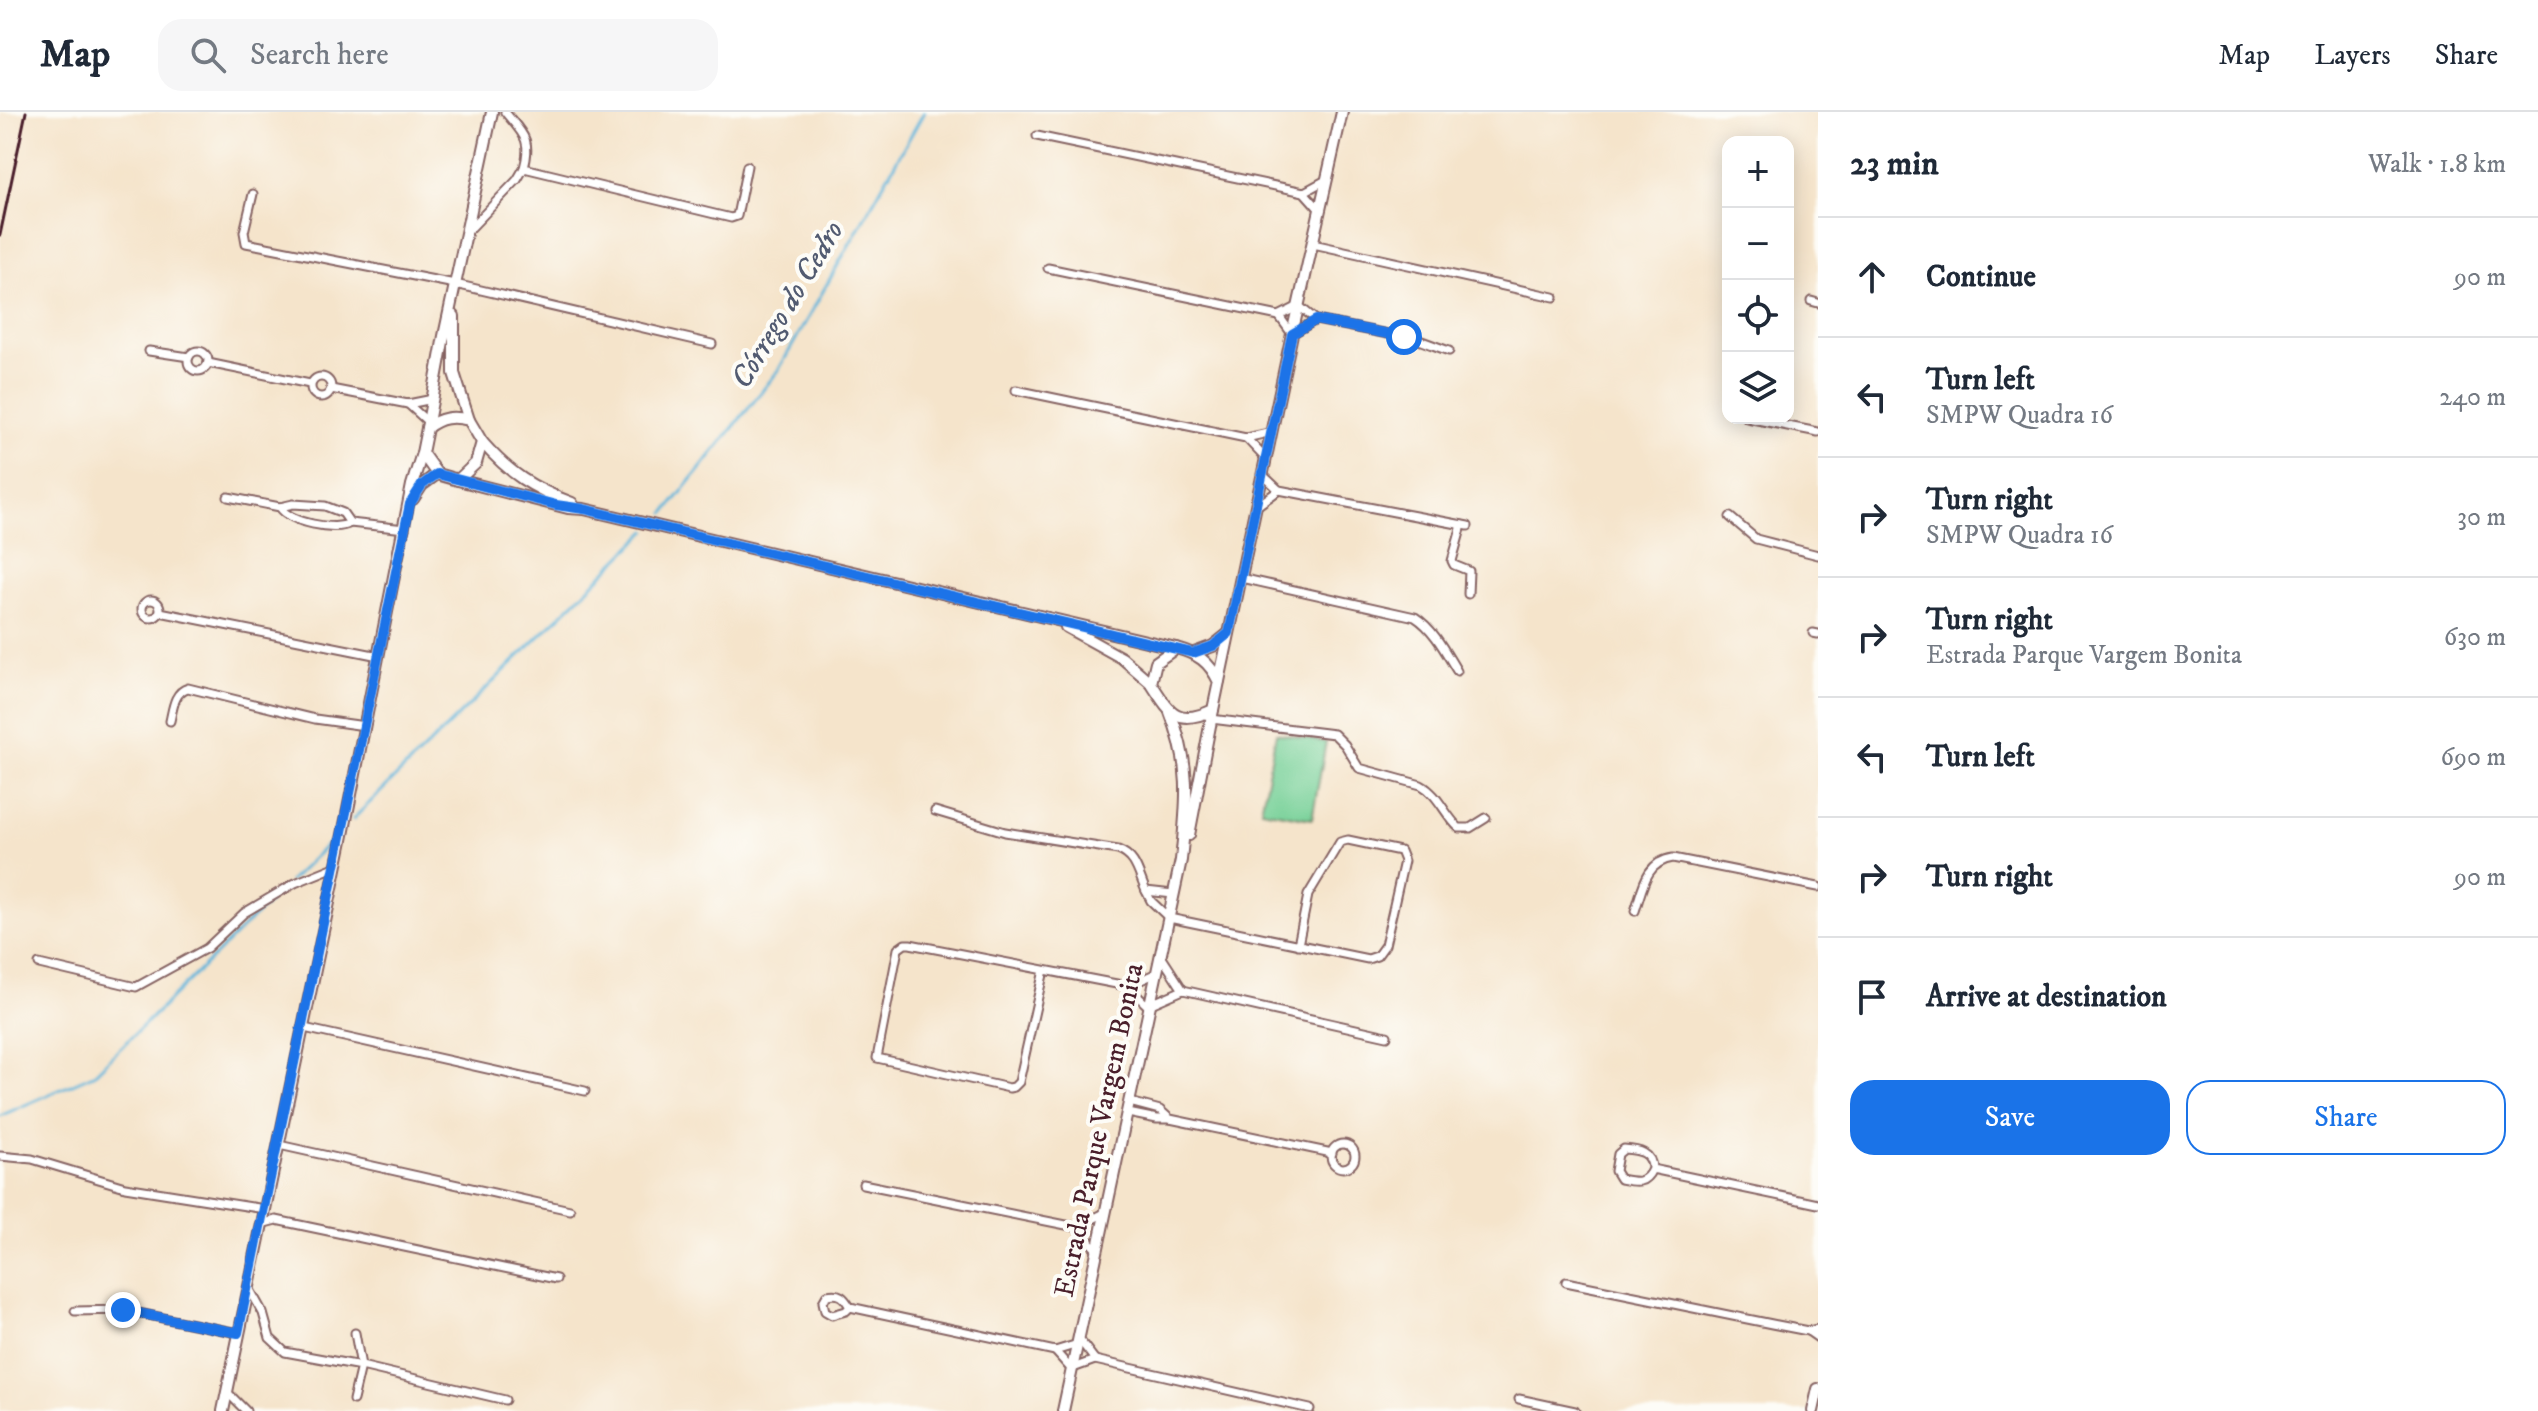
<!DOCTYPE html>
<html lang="en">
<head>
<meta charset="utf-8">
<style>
  :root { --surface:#fff; --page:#f6f6f7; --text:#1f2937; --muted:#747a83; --line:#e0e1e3; --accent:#1a73e8 }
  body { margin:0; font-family:"IM FELL DW Pica",serif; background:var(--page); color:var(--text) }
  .controls { position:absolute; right:24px; top:24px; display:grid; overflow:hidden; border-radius:16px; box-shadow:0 4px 20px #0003 }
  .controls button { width:72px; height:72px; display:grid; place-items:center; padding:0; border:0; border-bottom:2px solid var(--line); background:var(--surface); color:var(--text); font:40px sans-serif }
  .stop { position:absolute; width:24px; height:24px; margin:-18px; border:6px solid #1a73e8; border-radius:50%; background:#fff }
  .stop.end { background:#1a73e8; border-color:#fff; box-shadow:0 2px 8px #0008 }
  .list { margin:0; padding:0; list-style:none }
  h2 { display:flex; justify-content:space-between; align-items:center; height:104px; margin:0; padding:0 32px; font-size:34px }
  h2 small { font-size:26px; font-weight:400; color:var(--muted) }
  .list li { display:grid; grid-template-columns:52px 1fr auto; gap:24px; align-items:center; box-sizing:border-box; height:120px; padding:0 32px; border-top:2px solid var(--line) }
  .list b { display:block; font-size:30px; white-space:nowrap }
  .list p { margin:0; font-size:26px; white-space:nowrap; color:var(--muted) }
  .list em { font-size:26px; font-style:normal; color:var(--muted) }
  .actions { display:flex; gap:16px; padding:24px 32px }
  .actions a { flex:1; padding:18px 0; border:2px solid var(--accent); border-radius:24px; text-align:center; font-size:28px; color:var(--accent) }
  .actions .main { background:var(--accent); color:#fff }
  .icon { flex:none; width:44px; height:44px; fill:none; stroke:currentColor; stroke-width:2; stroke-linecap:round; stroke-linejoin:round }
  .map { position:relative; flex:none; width:1818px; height:1299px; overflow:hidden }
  header { display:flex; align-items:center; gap:48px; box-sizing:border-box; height:112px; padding:0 40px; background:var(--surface); border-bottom:2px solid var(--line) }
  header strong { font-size:38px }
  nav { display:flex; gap:44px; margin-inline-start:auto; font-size:28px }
  .search { width:560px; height:72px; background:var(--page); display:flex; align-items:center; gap:20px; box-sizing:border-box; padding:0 28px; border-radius:24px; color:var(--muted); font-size:30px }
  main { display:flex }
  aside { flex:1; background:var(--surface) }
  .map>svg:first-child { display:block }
</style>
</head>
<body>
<header>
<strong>Map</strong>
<div class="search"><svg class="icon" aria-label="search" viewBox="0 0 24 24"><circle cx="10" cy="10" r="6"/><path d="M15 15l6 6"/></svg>Search here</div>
<nav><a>Map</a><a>Layers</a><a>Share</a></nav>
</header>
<main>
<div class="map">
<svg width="1818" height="1299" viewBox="0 0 1818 1299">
  <rect width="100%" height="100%" fill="#fdfcf7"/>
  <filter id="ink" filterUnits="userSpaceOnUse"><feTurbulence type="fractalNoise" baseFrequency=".0125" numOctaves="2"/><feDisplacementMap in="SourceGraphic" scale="16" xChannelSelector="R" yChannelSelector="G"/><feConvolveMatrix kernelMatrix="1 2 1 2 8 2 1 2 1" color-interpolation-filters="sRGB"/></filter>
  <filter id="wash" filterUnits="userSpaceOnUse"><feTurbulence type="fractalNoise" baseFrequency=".006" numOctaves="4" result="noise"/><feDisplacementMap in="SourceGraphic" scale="32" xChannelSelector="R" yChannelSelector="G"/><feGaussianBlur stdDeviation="1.8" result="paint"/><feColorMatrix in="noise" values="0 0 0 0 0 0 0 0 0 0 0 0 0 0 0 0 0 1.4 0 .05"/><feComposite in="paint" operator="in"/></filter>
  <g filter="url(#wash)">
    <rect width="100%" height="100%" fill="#f5e4cb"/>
    <path fill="#76d097" stroke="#607861" stroke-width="2" d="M1276 621 1326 630 1312 707 1261 698Z"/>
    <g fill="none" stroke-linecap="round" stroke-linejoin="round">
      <g stroke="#5eb5db" stroke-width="3">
        <path d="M665 401 778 259 924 0"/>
        <path d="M353 707 647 419"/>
        <path d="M290 769 337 723"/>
        <path d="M0 1004 93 963 269 790"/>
      </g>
    </g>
  </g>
  <g filter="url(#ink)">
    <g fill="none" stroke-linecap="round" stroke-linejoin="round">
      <g stroke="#866463" stroke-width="11">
        <g id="street">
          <path d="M505 0C523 22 532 27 524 56L731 106 737 104 747 54"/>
          <path d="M1037 24 1304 80 1320 98"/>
          <path d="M1304 80 1326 68"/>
          <path d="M253 82 244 120 246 131 455 172 712 232"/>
          <path d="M469 118 517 68 524 56"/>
          <path d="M1313 132 1554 185"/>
          <path d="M1048 156 1279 204 1299 194 1316 208 1419 228 1449 239"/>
          <path d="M1811 189 1818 191"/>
          <path d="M1279 204 1292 222 1316 208"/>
          <circle cx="198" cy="249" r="10"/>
          <path d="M149 239 189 245"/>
          <path d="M208 251 310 272"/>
          <circle cx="321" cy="275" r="10"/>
          <path d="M331 277 408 292 433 287"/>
          <path d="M1016 278 1246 326 1272 320"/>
          <path d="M408 292 428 310"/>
          <path d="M1747 306 1818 320"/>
          <path d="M1246 326 1266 347"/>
          <path d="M1263 363 1279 378 1468 414"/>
          <path d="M228 385 280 395 293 392 325 394 343 401 350 411 405 417"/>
          <path d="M1257 394 1279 378"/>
          <path d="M280 395C288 410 336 420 350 411"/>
          <path d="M1730 405 1756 427 1818 443"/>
          <path d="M1462 413 1452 449 1454 453 1469 459 1468 482"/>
          <path d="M1241 466 1415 505C1434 517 1446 541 1457 559"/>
          <circle cx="151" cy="497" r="9"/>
          <path d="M160 500 379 544"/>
          <path d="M1813 521 1818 522"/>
          <path d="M1211 607 1334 622 1345 633 1359 656 1421 673C1438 682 1445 703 1459 716H1470L1486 706"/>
          <path d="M170 609C173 596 174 580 188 576L315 607 365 614"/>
          <path d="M935 699 1005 720 1118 738C1137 745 1138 762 1146 779L1173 782"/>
          <path d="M1146 779 1151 789 1169 806 1368 847 1377 844 1385 833 1404 749 1400 739 1348 728 1340 730 1308 783 1298 833"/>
          <path d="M1635 799C1643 776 1645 750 1673 746L1818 775"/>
          <path d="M1161 844 1183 878"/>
          <path d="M39 852 136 875 207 836 244 801 295 771 337 754"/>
          <path d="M1044 858 1019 970 1014 975 1009 976 877 946 898 837 905 832H910L1127 874 1150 896"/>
          <path d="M1127 874 1157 861"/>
          <path d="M1151 892 1183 878 1387 924"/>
          <path d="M304 916 585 979"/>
          <path d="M1130 990 1160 998 1170 1007"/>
          <path d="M1128 1001 1157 1007H1170L1332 1041"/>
          <circle cx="1343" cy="1044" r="12"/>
          <path d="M279 1033 570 1098"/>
          <path d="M0 1044 32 1047 125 1075 265 1097"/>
          <path d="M1652 1057C1652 1040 1639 1038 1624 1037L1618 1042 1615 1059 1620 1067C1635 1070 1645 1073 1652 1057L1818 1092"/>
          <path d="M863 1072 1076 1115 1105 1101"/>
          <path d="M261 1112 276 1108 556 1167"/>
          <path d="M1076 1115 1098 1139"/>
          <path d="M1566 1170 1772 1212 1808 1219 1818 1217"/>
          <path d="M249 1176 263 1201 270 1226 285 1240 361 1254 505 1288"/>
          <path d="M850 1195 846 1199 832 1203 825 1199 823 1190 827 1183C840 1180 844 1185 850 1195L1055 1239 1078 1232"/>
          <path d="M75 1199 123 1198 238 1221"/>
          <path d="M1808 1219 1818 1226"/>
          <path d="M1079 1227 1095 1248"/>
          <path d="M1055 1239 1072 1258"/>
          <path d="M1073 1256 1095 1248 1310 1297"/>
          <path d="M227 1280 246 1299"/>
          <path d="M1519 1287 1575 1299"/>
          <path d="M353 1288 361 1254 355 1221"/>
        </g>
      </g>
      <g stroke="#866463" stroke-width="14">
        <g id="secondary">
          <path d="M454 204V261L469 308"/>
          <path d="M427 316 444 224 492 0"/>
          <path d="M482 330C510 362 532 376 572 391"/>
          <path d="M458 368 568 396 584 397 1176 536"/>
          <path d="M413 387 422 373 437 362 458 368 476 351 482 330 469 308C453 304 440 305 427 316L422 341 437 362"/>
          <path d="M1066 515 1122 546 1151 571"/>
          <path d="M1194 541 1213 534 1228 522"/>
          <path d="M1219 570C1209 549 1198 542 1176 536L1156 550 1151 571C1170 600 1176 615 1213 598L1292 222 1342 0"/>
          <path d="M1189 723 1213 598"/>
          <path d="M223 1299 342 728 412 373 422 341"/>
          <path d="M1063 1299 1181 748C1187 690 1192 656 1170 600"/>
          <path d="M1813 1299 1818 1277"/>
        </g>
      </g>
      <use href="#street" stroke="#fff" stroke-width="7"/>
      <use href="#secondary" stroke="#fff" stroke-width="10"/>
      <path stroke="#4a1f2b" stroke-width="3" d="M0 123 26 0"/>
    </g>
  </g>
  <g fill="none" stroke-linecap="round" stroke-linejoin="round" filter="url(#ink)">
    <path stroke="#1a73e8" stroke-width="10" d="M123 1198 238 1221 410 392 422 373 437 362 556 393 584 397 1193 541 1213 534 1229 521 1292 222 1316 208 1404 225"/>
  </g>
  <g text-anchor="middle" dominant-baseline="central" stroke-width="8" stroke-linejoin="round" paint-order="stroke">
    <g font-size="28" fill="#4a1f2b" stroke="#fdfcf7">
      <text transform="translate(1099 1018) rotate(-78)">Estrada Parque Vargem Bonita</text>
    </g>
    <g font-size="30" font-style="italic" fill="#525b71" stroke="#fdfcf7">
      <text transform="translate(788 193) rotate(-59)">Córrego do Cedro</text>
    </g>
  </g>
</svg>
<div class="controls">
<button>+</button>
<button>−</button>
<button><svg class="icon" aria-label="locate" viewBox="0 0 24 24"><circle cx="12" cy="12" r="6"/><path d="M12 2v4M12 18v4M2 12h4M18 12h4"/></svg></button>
<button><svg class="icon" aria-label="layers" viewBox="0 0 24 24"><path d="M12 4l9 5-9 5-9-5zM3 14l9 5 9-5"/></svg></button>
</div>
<div class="stop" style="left:1404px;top:225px"></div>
<div class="stop end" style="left:123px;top:1198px"></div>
</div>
<aside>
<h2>23 min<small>Walk · 1.8 km</small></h2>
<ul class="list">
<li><svg class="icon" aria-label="ahead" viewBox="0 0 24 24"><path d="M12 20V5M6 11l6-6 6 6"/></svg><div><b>Continue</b></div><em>90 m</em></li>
<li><svg class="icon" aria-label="left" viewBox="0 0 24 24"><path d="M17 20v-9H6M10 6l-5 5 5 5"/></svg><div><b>Turn left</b><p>SMPW Quadra 16</p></div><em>240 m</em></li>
<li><svg class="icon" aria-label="right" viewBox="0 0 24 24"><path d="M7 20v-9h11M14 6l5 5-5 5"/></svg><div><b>Turn right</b><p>SMPW Quadra 16</p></div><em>30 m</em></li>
<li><svg class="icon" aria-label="right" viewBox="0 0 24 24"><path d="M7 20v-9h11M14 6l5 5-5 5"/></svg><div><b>Turn right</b><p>Estrada Parque Vargem Bonita</p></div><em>630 m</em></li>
<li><svg class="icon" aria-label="left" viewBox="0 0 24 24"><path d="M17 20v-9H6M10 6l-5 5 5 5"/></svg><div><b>Turn left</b></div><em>690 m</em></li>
<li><svg class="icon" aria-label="right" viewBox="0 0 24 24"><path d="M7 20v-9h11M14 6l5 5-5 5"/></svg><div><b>Turn right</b></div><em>90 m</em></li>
<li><svg class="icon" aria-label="arrive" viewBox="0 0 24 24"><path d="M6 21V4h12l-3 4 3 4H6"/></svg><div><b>Arrive at destination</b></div></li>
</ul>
<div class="actions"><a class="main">Save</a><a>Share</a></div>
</aside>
</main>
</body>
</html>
